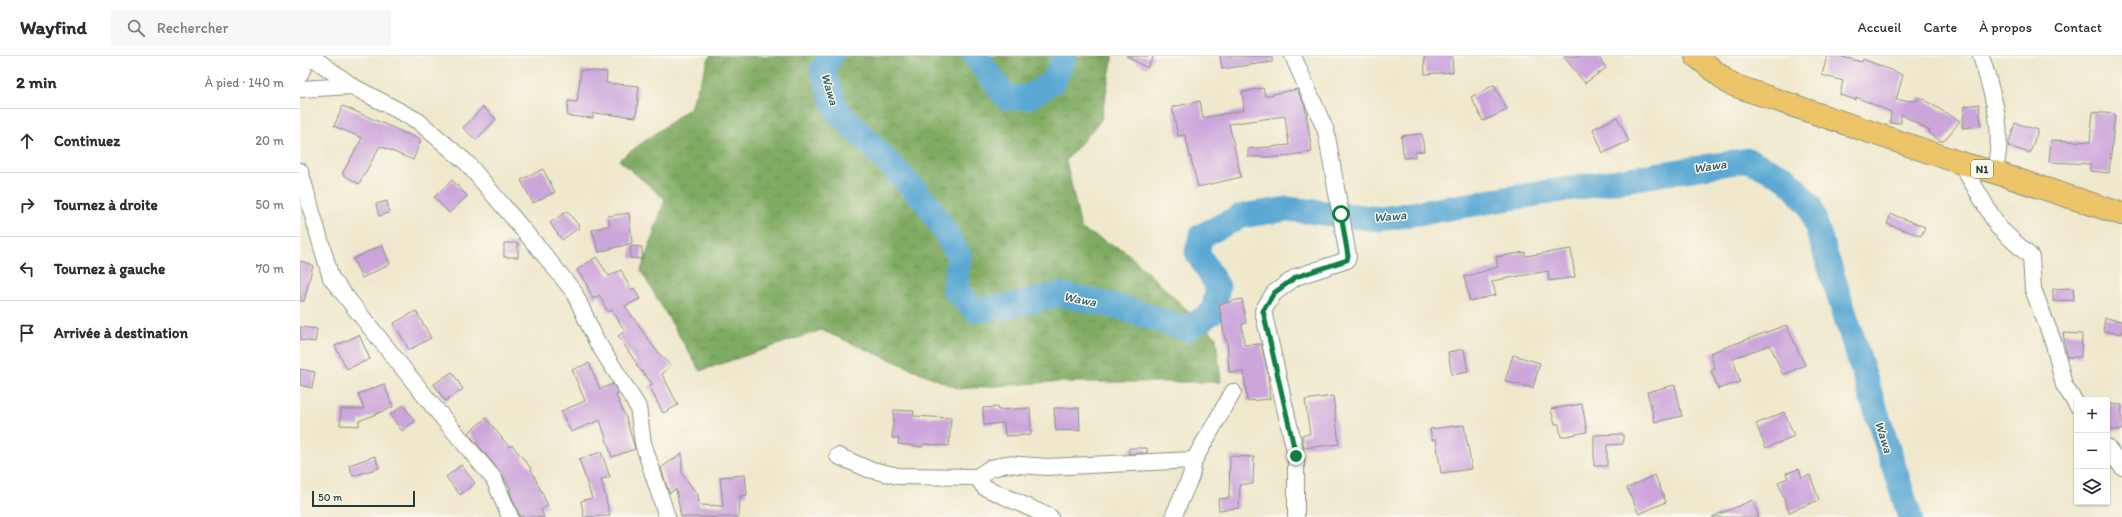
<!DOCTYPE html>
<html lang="fr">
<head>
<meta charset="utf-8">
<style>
  :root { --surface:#fff; --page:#f7f7f7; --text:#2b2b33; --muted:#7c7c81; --line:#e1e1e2 }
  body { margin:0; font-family:Itim,sans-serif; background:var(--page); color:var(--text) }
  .controls { position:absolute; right:12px; bottom:12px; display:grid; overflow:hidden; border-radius:4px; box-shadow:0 1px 3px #0004 }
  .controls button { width:36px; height:36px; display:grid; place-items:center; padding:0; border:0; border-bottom:1px solid var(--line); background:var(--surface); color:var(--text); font:20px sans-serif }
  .scale { position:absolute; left:12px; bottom:10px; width:103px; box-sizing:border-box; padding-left:4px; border:2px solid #1f3d34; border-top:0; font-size:11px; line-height:14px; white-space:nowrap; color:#1f3d34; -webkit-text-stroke:3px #fbf7ec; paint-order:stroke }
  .stop { position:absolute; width:12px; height:12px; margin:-9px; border:3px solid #0b8043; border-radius:50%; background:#fff }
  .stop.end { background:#0b8043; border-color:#fff; box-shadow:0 1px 4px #0008 }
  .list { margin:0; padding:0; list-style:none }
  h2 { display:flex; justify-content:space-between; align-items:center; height:52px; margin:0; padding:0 16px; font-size:17px }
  h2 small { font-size:13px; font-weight:400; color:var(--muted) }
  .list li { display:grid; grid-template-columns:26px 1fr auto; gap:12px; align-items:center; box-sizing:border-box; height:64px; padding:0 16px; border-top:1px solid var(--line) }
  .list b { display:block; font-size:15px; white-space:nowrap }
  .list em { font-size:13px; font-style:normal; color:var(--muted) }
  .icon { flex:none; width:22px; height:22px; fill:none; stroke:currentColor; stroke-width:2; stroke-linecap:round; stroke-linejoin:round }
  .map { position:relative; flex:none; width:1822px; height:461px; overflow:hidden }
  header { display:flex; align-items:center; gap:24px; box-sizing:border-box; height:56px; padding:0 20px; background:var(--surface); border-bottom:1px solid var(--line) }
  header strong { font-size:19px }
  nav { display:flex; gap:22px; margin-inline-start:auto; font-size:14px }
  .search { width:280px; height:36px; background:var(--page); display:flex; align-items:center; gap:10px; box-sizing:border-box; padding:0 14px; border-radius:4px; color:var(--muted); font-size:15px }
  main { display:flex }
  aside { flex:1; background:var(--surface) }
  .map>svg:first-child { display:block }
</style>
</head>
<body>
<header>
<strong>Wayfind</strong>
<div class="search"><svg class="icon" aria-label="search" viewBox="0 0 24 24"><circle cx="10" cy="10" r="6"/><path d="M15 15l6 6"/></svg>Rechercher</div>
<nav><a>Accueil</a><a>Carte</a><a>À propos</a><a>Contact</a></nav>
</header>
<main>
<aside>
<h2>2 min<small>À pied · 140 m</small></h2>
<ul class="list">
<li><svg class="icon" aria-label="ahead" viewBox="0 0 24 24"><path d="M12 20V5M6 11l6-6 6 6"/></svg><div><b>Continuez</b></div><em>20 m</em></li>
<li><svg class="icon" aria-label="right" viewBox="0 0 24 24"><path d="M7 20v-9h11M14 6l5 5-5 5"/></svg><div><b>Tournez à droite</b></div><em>50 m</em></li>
<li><svg class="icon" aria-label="left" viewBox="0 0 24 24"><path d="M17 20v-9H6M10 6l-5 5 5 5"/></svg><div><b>Tournez à gauche</b></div><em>70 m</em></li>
<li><svg class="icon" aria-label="arrive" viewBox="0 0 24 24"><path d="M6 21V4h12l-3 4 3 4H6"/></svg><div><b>Arrivée à destination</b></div></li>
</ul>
</aside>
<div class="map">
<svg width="1822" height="461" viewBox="0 0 1822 461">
  <defs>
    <pattern id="forest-crowns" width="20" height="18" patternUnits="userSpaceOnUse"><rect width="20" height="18" fill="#80ab63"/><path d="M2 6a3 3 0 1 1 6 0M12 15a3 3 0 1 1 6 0" fill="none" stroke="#688c52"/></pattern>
  </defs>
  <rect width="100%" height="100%" fill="#fbf7ec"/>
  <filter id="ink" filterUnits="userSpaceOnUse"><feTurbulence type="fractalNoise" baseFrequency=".025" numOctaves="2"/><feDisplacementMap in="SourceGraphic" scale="8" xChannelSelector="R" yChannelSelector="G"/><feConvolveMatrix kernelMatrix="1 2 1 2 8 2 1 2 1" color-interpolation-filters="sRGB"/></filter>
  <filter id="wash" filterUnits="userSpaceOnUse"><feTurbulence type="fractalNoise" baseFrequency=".012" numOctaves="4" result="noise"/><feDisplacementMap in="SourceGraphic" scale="16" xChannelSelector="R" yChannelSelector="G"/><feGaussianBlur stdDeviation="0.9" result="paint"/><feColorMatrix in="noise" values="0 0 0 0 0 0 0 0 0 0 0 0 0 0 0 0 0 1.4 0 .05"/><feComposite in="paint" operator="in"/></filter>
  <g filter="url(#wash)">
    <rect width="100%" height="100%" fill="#efe8cc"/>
    <path fill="url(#forest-crowns)" stroke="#50744c" d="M410 0H813L801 64 766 104 781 173 825 195 916 281 921 326H749L659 333 521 274 400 315 341 215 365 143 319 104 390 52Z"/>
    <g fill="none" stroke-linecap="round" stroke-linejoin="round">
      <g stroke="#5aa8d3" stroke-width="25">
        <path d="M531 0 522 13 536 53 628 148 659 199 655 234 675 254 710 250 761 238 822 252 887 273 913 256 918 231 897 196 901 180 941 160 987 153 1081 163 1448 104 1486 122 1510 150 1610 461"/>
        <path d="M675 0 707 42 728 41 754 25 764 0"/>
      </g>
    </g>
    <g id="blocks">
      <g fill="#cca5db">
        <path d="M826 0H854L847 12Z"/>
        <path d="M920 0H972V6L922 13Z"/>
        <path d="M1124 0H1152L1153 16 1125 18Z"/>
        <path d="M1263 0H1298L1306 12 1285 27Z"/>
        <path d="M1527 0H1539L1562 6 1563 3 1603 19 1596 44 1617 45 1619 41 1660 65 1644 85H1640L1629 77 1630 75 1601 58V67H1590L1591 56 1556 41V44L1540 39 1543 25 1522 19Z"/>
        <path d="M281 14 307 16 306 27 339 30 336 61 293 57V62L267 60 268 45 277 46Z"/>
        <path d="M1194 29 1207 54 1183 65 1171 41Z"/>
        <path d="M963 32 965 40 997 33 1005 50 1012 96 979 101H948V93L989 89 985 60 929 68 941 121 898 131 885 79 878 80 872 51 900 45 903 62 944 54 942 36Z"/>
        <path d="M1679 48 1681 70 1662 72 1665 50Z"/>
        <path d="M43 50 121 84 113 104 80 90 59 128 42 118 62 82 34 70Z"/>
        <path d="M183 51 196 63 176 84 163 72Z"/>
        <path d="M1793 56 1815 58 1809 117 1790 115V108L1749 106 1751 84 1790 86Z"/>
        <path d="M1317 61 1329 85 1303 97 1293 73Z"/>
        <path d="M1715 67 1738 74 1730 97 1708 90Z"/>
        <path d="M1122 78 1124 95 1115 96V101L1104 102 1101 80Z"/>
        <path d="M243 113 255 136 233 147 221 124Z"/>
        <path d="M152 124 167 140 149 157 134 141Z"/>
        <path d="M87 145 89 157 79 160 76 148Z"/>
        <path d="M267 155 280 171 262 184 250 167Z"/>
        <path d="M329 157 332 187 299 196 292 174 310 169 308 160Z"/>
        <path d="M1591 158 1625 171 1621 180 1587 168Z"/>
        <rect x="204" y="187" width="14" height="14"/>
        <path d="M82 189 90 208 62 222 53 203Z"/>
        <path d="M331 190 342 191V203L330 202Z"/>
        <path d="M1271 193 1275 221 1249 225 1248 215 1192 225 1196 239 1170 245 1164 221 1198 211 1196 201 1225 196V200Z"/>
        <path d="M296 201 309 220 321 214 331 234 334 232 340 243 325 250 355 293 371 310 362 318 378 349 363 357 349 330 353 328 336 309 337 308 318 280 325 275 312 254 308 256 299 239 293 243 286 227 277 214Z"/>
        <path d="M0 205 13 209 4 245H0Z"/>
        <path d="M1773 232 1774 244 1753 245V233Z"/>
        <path d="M942 243 946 267 942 268 944 289 961 288 968 318 970 343 947 345 944 316H929L927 284H925L919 248Z"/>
        <path d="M116 255 131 282 109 294 94 267Z"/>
        <path d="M1805 262 1822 265V278L1803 275Z"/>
        <path d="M1486 269 1505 309 1483 319 1470 289 1433 302 1440 326 1418 333 1411 314 1415 313 1410 297Z"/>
        <path d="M0 271 17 273 15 286 0 284Z"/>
        <path d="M1763 277 1782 278 1781 301H1767Z"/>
        <path d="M59 279 70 303 47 313 35 290Z"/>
        <path d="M1164 293 1168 316 1152 319 1148 296Z"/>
        <path d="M1213 299 1240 307 1233 332 1205 325Z"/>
        <path d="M289 307 300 333 313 328 319 338 316 339 326 362 335 393 312 401 300 364 271 376 261 355 285 345 272 314Z"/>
        <path d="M0 313 15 316 12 332 0 329Z"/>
        <path d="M152 316 163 333 145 345 134 328Z"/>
        <path d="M84 328 93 351 59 365V370L40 369 41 353H64L58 338Z"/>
        <path d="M1375 329 1382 360 1355 366 1347 336Z"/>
        <path d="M1033 340 1039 388 1004 392 1002 379 1010 378 1005 344Z"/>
        <path d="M1282 348 1287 376 1261 381 1259 368H1255L1251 353Z"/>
        <path d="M1807 348 1822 349V374H1807Z"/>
        <path d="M103 349 115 365 102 375 90 359Z"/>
        <path d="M697 351 698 354 730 352 731 379 705 380 704 367 684 369 683 352Z"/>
        <path d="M754 352H779L780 374 756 375Z"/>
        <path d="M594 354 614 355 613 360 651 362 649 390 623 388V391L598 388 599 382H592Z"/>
        <path d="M1484 356 1494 380 1466 392 1456 368Z"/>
        <path d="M186 362 209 391 212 389 230 411 248 450 241 454 244 461H220L209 434 211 433 201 417 168 377Z"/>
        <path d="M1164 369 1172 413 1141 417 1136 383 1132 384 1130 373Z"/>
        <path d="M1323 378V388L1307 389V410H1294V379Z"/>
        <path d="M829 392H847V397L829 398Z"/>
        <path d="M301 396 310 421 301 423 310 460 284 461 281 445 292 442 279 403Z"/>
        <path d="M382 397V418L398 439 399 449 423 450 420 421 445 419 447 439 440 440 439 461H381L376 433 369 437 361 412Z"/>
        <path d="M75 400 79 412 53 420 49 409Z"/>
        <path d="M930 400 954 401 953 428H940L939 452 919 454 918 443 929 442Z"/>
        <path d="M161 409 175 427 160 439 146 421Z"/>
        <path d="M1499 413 1502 422 1510 419 1519 444 1489 456 1478 426 1488 422 1486 417Z"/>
        <path d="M1355 419 1366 446 1339 458 1327 432Z"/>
        <path d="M1453 444 1459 461H1412Z"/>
      </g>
    </g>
  </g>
  <g filter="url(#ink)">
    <use href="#blocks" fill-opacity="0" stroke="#879280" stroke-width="1"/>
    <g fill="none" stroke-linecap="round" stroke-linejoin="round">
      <g stroke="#879280" stroke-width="18">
        <g id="minor">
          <path d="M11 0 52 30"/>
          <path d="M993 0 1026 75 1048 200 1047 204 996 221 974 237 963 255 996 400V461"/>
          <path d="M1681 0C1693 40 1706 75 1694 116"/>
          <path d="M0 18 8 0"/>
          <path d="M0 33 52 30 118 65 167 107 246 201 274 236 296 284 338 351 343 387 367 461"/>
          <path d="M1661 107 1698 171 1731 201 1733 233 1754 288 1764 329 1777 349"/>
          <path d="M0 115 31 222 133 350 194 423 210 461"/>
          <path d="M1807 391 1822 411"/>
          <path d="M538 400 568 413 598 420 677 421 689 413 706 408 747 411 894 404"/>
          <path d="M677 421 684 431 750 461"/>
          <path d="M873 461 891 420 894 404 933 336"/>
        </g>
      </g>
      <g stroke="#879280" stroke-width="24">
        <path id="highway" d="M1396 0 1430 28 1661 107 1694 116 1822 158"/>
      </g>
      <use href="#minor" stroke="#fff" stroke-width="16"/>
      <use href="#highway" stroke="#eec469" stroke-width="22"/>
    </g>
  </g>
  <g fill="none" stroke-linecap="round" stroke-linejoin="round" filter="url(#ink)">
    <path stroke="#0b8043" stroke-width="5" d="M996 400 963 255 974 237 996 221 1047 204 1048 200 1041 158"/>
  </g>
  <g text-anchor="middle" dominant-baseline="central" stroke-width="3" stroke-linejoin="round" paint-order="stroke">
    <rect fill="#fbf7ec" stroke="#61756b" stroke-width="1" x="1671" y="104" width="22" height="18" rx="3"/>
    <g font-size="11" font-weight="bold" fill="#1f3d34">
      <text x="1682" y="113">N1</text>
    </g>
    <g font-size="13" font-style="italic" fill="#315d64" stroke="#fbf7ec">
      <text transform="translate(530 33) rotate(73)">Wawa</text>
      <text transform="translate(1410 110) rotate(-9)">Wawa</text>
      <text transform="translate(1090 160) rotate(-5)">Wawa</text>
      <text transform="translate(780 243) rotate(11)">Wawa</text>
      <text transform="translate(1584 381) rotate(72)">Wawa</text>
    </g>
  </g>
</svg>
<div class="controls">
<button>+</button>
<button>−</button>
<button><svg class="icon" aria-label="layers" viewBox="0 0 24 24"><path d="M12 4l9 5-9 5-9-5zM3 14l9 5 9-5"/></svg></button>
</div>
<div class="scale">50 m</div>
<div class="stop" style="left:1041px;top:158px"></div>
<div class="stop end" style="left:996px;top:400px"></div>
</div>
</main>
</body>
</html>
